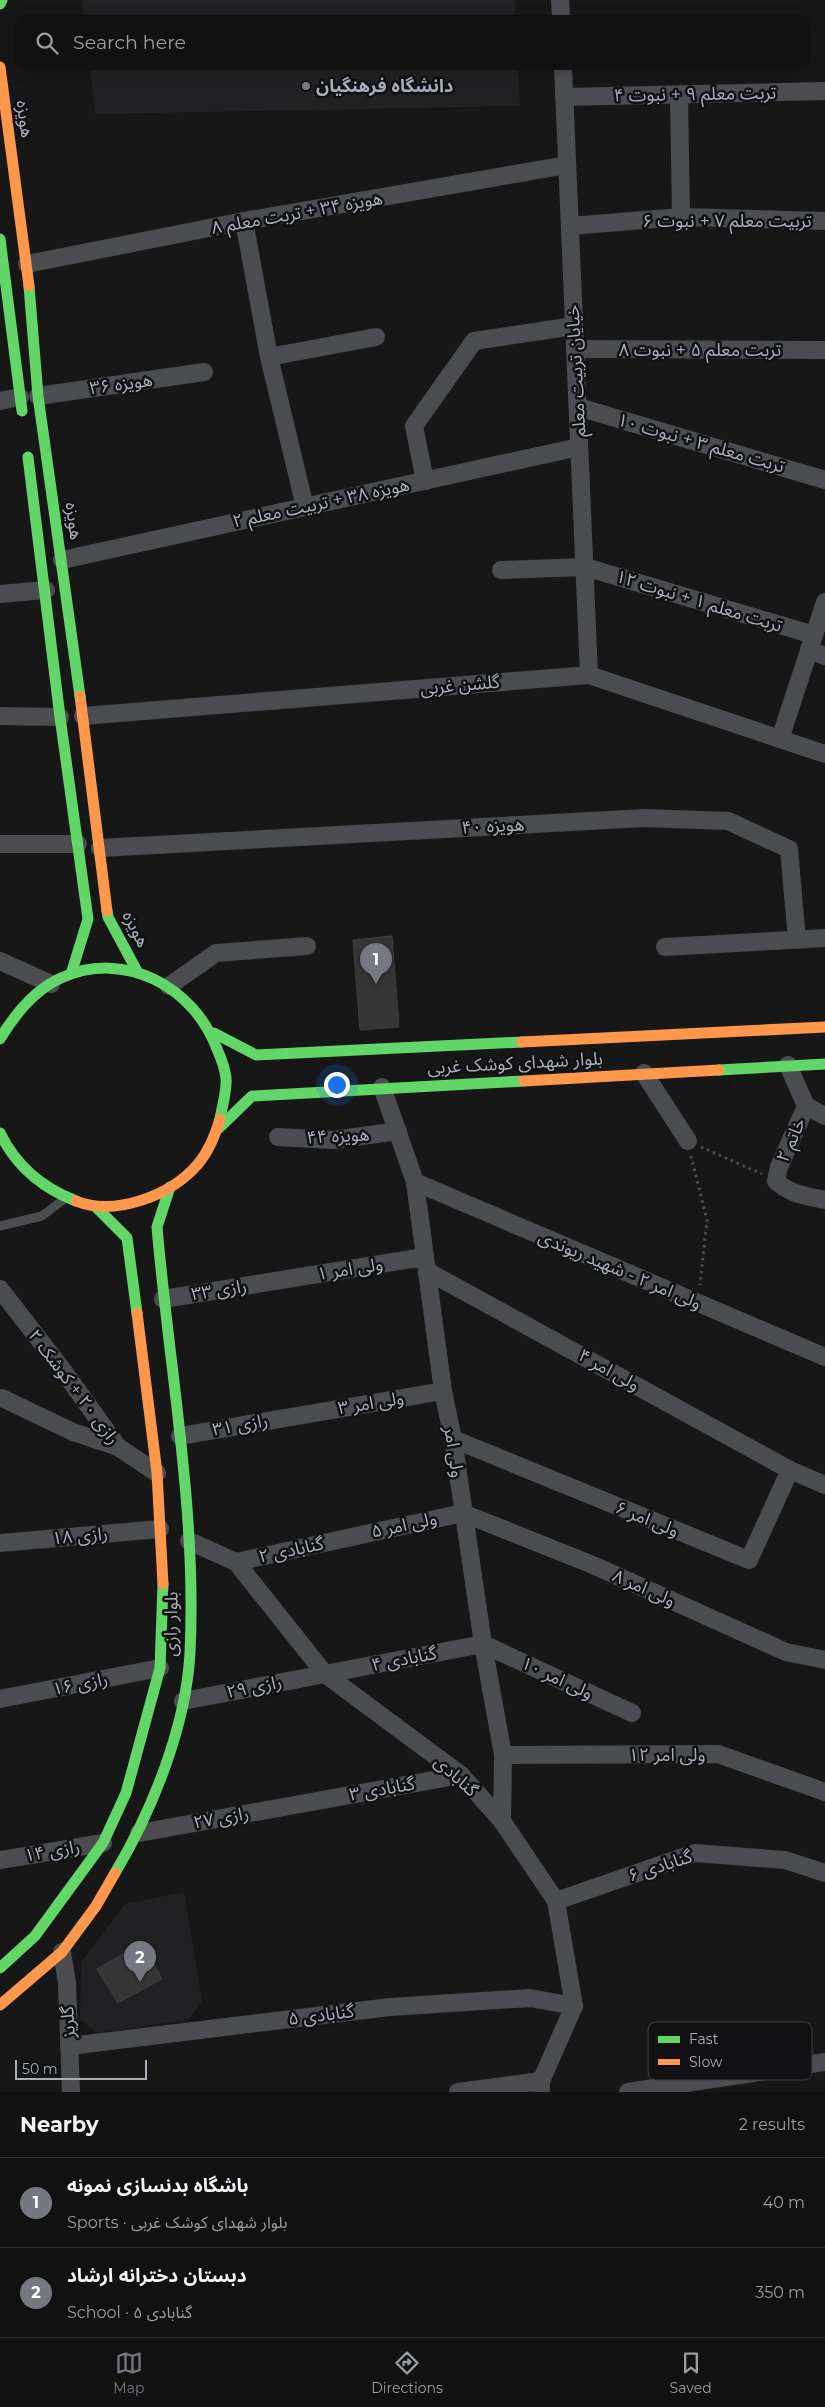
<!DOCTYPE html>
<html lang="en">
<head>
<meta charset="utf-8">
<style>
  :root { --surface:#111; --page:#1e1f1f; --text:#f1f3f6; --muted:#9c9d9f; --line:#303131; --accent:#757880 }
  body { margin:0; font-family:Montserrat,"Noto Sans Arabic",sans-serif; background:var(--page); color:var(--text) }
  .scale { position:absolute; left:15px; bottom:12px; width:132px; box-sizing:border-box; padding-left:5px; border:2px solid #a8adb8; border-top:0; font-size:14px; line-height:18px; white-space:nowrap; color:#a8adb8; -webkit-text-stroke:4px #111113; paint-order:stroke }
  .you { position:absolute; left:336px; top:1084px; width:18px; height:18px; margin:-12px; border:4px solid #fff; border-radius:50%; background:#1a73e8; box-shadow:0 0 0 8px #1a73e833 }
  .badge { display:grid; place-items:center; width:32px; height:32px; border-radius:50%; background:var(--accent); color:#fff; font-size:16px; font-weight:700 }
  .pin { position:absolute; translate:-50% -41px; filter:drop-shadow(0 1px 2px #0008) }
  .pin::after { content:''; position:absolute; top:26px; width:18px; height:15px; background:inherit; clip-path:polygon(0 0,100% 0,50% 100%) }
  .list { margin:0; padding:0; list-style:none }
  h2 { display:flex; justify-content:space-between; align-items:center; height:65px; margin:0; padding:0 20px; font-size:21px }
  h2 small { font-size:16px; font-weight:400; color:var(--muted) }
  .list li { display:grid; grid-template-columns:32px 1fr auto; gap:15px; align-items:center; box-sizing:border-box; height:90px; padding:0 20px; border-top:1px solid var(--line) }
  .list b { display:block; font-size:19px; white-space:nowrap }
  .list p { margin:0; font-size:16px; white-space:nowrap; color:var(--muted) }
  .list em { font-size:16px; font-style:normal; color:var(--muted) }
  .icon { flex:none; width:28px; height:28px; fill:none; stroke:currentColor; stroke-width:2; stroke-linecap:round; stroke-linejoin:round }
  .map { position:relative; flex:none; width:825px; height:2092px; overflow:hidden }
  .search { position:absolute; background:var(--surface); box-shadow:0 2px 12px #0003; left:15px; right:15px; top:15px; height:55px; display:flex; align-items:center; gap:12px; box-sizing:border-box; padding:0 18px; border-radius:10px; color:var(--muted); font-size:19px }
  .sheet { height:245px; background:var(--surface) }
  nav { display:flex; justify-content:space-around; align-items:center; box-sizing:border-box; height:70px; border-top:1px solid var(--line); background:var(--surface); font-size:14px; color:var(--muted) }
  nav a { display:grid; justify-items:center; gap:2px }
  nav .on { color:var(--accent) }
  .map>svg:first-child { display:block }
</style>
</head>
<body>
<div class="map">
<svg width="825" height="2092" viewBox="0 0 825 2092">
  <rect width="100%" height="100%" fill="#171717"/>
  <g fill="#212123">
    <path d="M82 0H515L516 19H84Z"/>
    <path d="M90 66H518L520 106 95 114Z"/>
    <path d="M184 1892 202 2002 188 2020 97 2033 80 2019 81 1962 125 1904Z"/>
  </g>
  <g fill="#353536" stroke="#3f4043">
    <path d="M392 936 399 1027 360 1030 353 940Z"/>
    <path d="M142 1943 162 1979 118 2003 97 1969Z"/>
  </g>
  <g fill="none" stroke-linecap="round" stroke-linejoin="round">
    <g stroke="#4d4e52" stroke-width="3" stroke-dasharray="2.5 4" stroke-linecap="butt">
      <path d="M701 1147 762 1174"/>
      <path d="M691 1156 707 1220 700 1285"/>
    </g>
    <path stroke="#4b4c50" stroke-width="9" d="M0 1226 42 1216 63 1200"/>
    <g stroke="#4b4c50" stroke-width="18">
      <path d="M560 0 561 19"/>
      <path d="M563 66 589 675"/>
      <path d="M679 95 681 217"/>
      <path d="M564 97 825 91"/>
      <path d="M244 221 269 357 305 507"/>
      <path d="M570 226 681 217 825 221"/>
      <path d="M27 264 244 221 567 165"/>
      <path d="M575 349 825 350"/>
      <path d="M269 357 376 337"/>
      <path d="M38 396 204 372"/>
      <path d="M0 401 20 397"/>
      <path d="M578 407 825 480"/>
      <path d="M425 481 414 426 474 341 574 326"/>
      <path d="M62 560 579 447"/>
      <path d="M501 570 585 567 814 635"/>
      <path d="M0 594 46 590"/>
      <path d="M809 650 825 656"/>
      <path d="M0 716 60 717"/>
      <path d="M83 716 589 675 825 754"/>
      <path d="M780 739 825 602"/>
      <path d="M0 844H78"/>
      <path d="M100 848 644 818 728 821 789 849 797 940"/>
      <path d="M665 947 825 938"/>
      <path d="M0 961 51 984"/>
      <path d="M169 986 216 953 307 946"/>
      <path d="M788 1065 806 1106"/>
      <path d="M644 1073 688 1141"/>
      <path d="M382 1087 415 1182 443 1391 453 1439 483 1644 503 1755 502 1821"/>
      <path d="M806 1106 779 1167 776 1181C789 1194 807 1196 825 1200"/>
      <path d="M806 1106 825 1116"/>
      <path d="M278 1137 333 1140 398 1131"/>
      <path d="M415 1182 825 1357"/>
      <path d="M427 1271 790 1470 825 1485"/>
      <path d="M0 1289 62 1369 118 1447 157 1473"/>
      <path d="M163 1299 424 1257"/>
      <path d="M2 1398 73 1432 118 1447"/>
      <path d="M180 1436 443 1391"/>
      <path d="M453 1439 749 1560 790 1470"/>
      <path d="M189 1541 236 1562 325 1674 461 1775 502 1821 556 1901 574 2006 541 2081V2092"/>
      <path d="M0 1543 160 1529"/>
      <path d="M236 1562 463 1513 593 1565 786 1652 825 1660"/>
      <path d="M0 1699 160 1668"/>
      <path d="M183 1701 483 1644 632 1713"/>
      <path d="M503 1755 718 1754 825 1792"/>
      <path d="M139 1833 461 1775"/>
      <path d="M0 1860 103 1843"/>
      <path d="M556 1901 695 1853 785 1860 825 1873"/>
      <path d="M62 1952 67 1983 71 2092"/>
      <path d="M69 2046 390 2007 530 1998 574 2006"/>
      <path d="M458 2092 541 2081"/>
      <path d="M628 2092 825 2062"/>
    </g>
    <g stroke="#63d668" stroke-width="11">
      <path d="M0 4 2 0"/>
      <path d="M0 239 22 411"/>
      <path d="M29 286 38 396 80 696"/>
      <path d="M28 457 60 717 88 919 71 974"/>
      <path d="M107 911 108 917 138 973"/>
      <path d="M214 1033 256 1055 522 1042"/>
      <path d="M0 1039C15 1014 34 990 61 978 125 949 194 987 217 1049 221 1058 225 1068 226 1078 227 1091 222 1107 220 1119"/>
      <path d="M719 1070 825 1064"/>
      <path d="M219 1128 252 1096 524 1081"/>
      <path d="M0 1133C16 1166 42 1188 76 1201"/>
      <path d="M96 1207 127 1238 137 1313"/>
      <path d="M115 1873C152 1811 186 1727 190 1653 197 1511 169 1368 157 1227L170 1187"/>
      <path d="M0 1968 35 1936 103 1843 126 1793 160 1668 163 1584"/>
    </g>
    <g stroke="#ff974d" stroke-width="11">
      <path d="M0 67 29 286"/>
      <path d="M80 696 107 911"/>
      <path d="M522 1042 825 1027"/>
      <path d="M524 1081 719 1070"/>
      <path d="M76 1201C115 1217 172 1195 198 1164 209 1151 215 1136 220 1119"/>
      <path d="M137 1313 157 1473 163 1584"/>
      <path d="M0 2005 62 1952 96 1906 115 1873"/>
    </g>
  </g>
  <circle fill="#757880" stroke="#111113" stroke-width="2" cx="306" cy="86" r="5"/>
  <g text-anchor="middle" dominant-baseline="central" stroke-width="5" stroke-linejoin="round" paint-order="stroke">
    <g font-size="18" font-weight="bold" fill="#a8adb8" stroke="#111113" text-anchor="start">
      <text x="316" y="86">دانشگاه فرهنگیان</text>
    </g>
    <g font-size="18" fill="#a8adb8" stroke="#111113">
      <text transform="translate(695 94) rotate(-1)">تربت معلم ۹ + نبوت ۴</text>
      <text transform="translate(25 119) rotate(82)">هویزه</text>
      <text transform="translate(297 213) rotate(-10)">هویزه ۳۴ + تربت معلم ۸</text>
      <text x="727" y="221">تربیت معلم ۷ + نبوت ۶</text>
      <text x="700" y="350">تربت معلم ۵ + نبوت ۸</text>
      <text transform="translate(576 371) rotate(-93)">خیایان تربیت معلم</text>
      <text transform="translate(121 384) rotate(-8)">هویزه ۳۶</text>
      <text transform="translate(701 443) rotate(16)">تربت معلم ۳ + نبوت ۱۰</text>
      <text transform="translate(321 503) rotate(-12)">هویزه ۳۸ + تربیت معلم ۲</text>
      <text transform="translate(74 521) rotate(82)">هویزه</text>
      <text transform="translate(699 601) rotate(17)">تربت معلم ۱ + نبوت ۱۲</text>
      <text transform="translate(460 685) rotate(-5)">گلشن غربی</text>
      <text transform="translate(493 826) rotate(-3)">هویزه ۴۰</text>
      <text transform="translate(136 929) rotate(63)">هویزه</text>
      <text transform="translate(515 1063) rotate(-3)">بلوار شهدای کوشک غربی</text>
      <text transform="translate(338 1136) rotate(-3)">هویزه ۴۴</text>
      <text transform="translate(791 1140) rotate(-66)">خاتم ۲</text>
      <text transform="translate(350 1269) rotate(-9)">ولی امر ۱</text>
      <text transform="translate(620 1270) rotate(23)">ولی امر ۲ - شهید ریوندی</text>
      <text transform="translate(219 1290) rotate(-9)">رازی ۳۳</text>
      <text transform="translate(609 1370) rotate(29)">ولی امر ۴</text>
      <text transform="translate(74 1387) rotate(53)">رازی ۲۰ + کوشک ۲</text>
      <text transform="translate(371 1403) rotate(-9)">ولی امر ۳</text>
      <text transform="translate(240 1425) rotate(-10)">رازی ۳۱</text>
      <text transform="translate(454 1452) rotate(81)">ولی امر</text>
      <text transform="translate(647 1519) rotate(22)">ولی امر ۶</text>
      <text transform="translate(404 1525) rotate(-12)">ولی امر ۵</text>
      <text transform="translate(80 1536) rotate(-5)">رازی ۱۸</text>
      <text transform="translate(291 1550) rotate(-12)">گنابادی ۲</text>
      <text transform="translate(644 1588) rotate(24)">ولی امر ۸</text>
      <text transform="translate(171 1624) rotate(-89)">بلوار رازی</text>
      <text transform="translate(404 1659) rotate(-11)">گنابادی ۴</text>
      <text transform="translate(557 1678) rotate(25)">ولی امر ۱۰</text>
      <text transform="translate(80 1684) rotate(-11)">رازی ۱۶</text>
      <text transform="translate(254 1687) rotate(-11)">رازی ۲۹</text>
      <text x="667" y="1755">ولی امر ۱۲</text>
      <text transform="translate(456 1776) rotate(42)">گنابادی</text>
      <text transform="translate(382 1789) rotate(-10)">گنابادی ۳</text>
      <text transform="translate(221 1818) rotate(-10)">رازی ۲۷</text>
      <text transform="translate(52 1851) rotate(-10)">رازی ۱۴</text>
      <text transform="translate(660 1866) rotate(-18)">گنابادی ۶</text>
      <text transform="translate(321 2015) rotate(-7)">گنابادی ۵</text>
      <text transform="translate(68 2022) rotate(-93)">گلریز</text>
    </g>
  </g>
  <rect x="648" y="2022" width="164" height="58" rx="8" fill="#111113" stroke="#3e4045" stroke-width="1"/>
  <rect x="658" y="2036" width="22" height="7" fill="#63d668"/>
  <rect x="658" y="2059" width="22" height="6" fill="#ff974d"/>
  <g font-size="14" fill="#a8adb8">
    <text x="689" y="2044">Fast</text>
    <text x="689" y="2067">Slow</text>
  </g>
</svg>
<div class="scale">50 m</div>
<div class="you"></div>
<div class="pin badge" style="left:376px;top:984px">1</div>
<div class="pin badge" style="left:140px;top:1982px">2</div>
<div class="search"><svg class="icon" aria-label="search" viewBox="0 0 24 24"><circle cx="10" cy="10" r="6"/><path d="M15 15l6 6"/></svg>Search here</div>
</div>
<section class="sheet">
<h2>Nearby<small>2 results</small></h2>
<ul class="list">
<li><span class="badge">1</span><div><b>باشگاه بدنسازی نمونه</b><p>Sports · بلوار شهدای کوشک غربی</p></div><em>40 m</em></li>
<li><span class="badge">2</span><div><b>دبستان دخترانه ارشاد</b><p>School · گنابادی ۵</p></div><em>350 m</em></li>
</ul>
</section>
<nav>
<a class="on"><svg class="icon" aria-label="map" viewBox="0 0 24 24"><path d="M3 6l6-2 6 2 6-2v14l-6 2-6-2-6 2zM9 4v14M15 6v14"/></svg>Map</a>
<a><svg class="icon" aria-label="directions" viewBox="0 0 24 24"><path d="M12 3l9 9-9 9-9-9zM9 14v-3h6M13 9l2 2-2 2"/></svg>Directions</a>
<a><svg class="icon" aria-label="saved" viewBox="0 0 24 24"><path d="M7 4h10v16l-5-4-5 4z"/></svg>Saved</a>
</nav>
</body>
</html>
